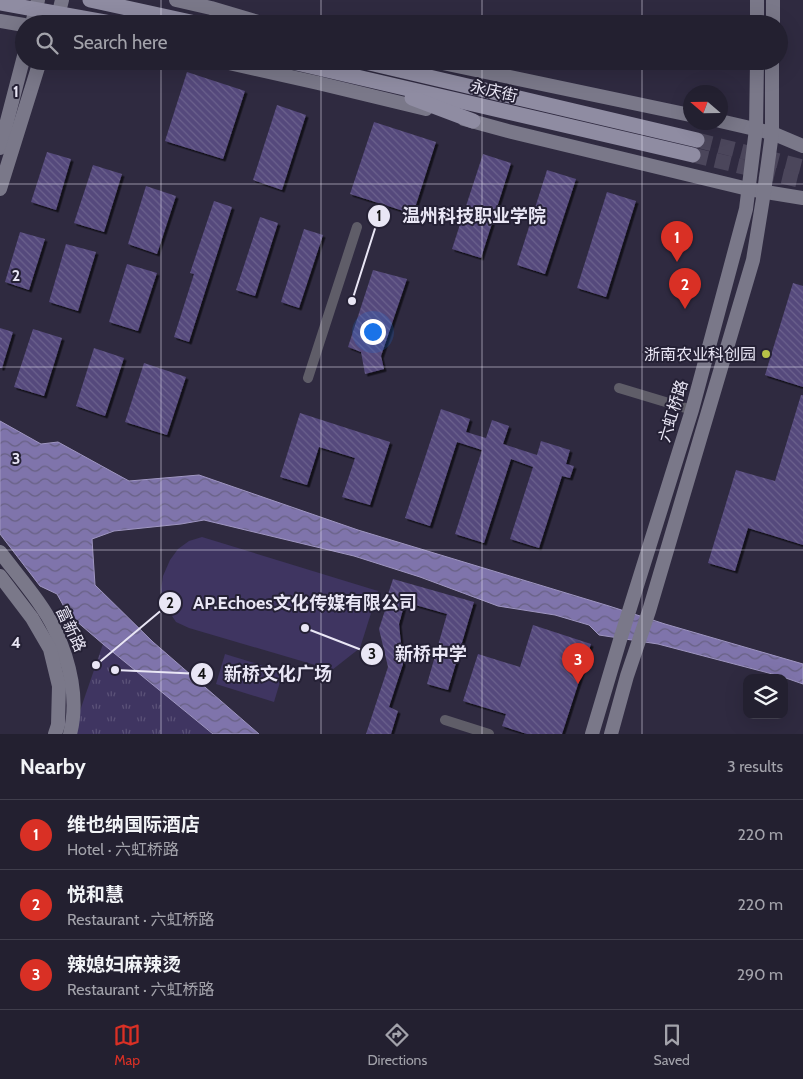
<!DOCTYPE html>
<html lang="en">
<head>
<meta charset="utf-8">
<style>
  :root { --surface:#232030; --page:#2b2838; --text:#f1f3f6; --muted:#a3a3ab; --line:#403e4c; --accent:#d93025 }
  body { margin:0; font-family:Cabin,"Noto Sans SC",sans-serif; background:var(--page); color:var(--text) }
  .controls { position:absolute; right:15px; bottom:15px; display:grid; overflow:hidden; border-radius:10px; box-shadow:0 5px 20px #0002 }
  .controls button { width:45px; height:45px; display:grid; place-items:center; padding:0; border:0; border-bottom:1px solid var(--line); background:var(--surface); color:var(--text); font:25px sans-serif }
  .compass { position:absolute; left:683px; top:85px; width:45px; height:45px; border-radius:50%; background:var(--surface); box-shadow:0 5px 20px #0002; rotate:290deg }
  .you { position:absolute; left:372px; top:331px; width:18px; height:18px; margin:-12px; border:4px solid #fff; border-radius:50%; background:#1a73e8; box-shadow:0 0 0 8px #1a73e833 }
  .badge { display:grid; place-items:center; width:32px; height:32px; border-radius:50%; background:var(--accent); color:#fff; font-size:16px; font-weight:700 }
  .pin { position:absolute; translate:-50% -41px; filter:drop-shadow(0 1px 2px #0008) }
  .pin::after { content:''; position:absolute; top:26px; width:18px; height:15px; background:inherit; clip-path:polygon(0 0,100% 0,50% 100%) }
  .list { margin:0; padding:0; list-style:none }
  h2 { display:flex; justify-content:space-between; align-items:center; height:65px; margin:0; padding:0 20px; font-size:21px }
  h2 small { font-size:16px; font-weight:400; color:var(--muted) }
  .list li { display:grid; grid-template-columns:32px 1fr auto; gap:15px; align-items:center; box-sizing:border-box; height:70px; padding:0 20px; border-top:1px solid var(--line) }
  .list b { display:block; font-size:19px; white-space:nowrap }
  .list p { margin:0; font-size:16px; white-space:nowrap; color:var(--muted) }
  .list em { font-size:16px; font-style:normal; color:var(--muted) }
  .icon { flex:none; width:28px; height:28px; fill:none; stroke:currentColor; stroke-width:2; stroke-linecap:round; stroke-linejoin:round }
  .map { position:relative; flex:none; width:803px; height:734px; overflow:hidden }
  .search { position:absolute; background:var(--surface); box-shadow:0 5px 20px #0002; left:15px; right:15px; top:15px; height:55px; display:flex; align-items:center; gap:12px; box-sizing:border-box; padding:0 18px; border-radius:28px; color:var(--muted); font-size:19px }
  .sheet { height:275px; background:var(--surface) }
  nav { display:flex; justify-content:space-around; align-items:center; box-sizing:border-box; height:70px; border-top:1px solid var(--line); background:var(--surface); font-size:14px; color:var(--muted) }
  nav a { display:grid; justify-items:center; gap:2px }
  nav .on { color:var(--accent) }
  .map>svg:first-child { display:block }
</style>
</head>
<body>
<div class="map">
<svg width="803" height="734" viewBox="0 0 803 734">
  <defs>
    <pattern id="park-tufts" width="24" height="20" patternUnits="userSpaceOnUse" patternTransform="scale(1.25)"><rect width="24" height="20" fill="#3f3561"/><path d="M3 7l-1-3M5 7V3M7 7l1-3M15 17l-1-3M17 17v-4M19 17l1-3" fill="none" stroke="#5b5278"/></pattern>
    <pattern id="water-waves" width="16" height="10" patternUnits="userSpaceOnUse" patternTransform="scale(1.25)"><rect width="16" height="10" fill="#7f74ab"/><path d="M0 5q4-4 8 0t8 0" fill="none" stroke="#686184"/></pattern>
    <pattern id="building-back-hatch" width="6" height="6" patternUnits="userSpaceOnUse" patternTransform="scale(1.25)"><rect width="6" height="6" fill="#54487b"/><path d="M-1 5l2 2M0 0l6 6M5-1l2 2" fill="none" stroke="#6d628e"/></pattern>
    <filter id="shadow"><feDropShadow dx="2.5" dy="2.5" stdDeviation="0" flood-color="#0009"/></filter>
  </defs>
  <rect width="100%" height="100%" fill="#2f2a40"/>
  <path fill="url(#park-tufts)" d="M103 644 213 734H72Z"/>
  <g fill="#3f3561">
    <path d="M202 537 378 591 360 648 332 670 189 628 176 622 166 607 161 590 163 576 170 560 178 549 189 541Z"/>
    <path d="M225 654 283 672 274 702 216 684Z"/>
  </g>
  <path fill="url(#water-waves)" stroke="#9f96c1" d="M0 421 41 444 58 442 129 481 199 475 358 530 609 606 665 624 803 664V684L780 676 658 644 599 635 589 625 555 615 498 606 420 577 354 556 204 520 181 524 114 531 92 539 95 585 153 642 259 734H213L103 644 68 614 57 594 40 586 0 534Z"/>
  <g fill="url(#building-back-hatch)" filter="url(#shadow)">
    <path d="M187 72 245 91 223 159 165 141Z"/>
    <path d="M277 105 306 115 282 190 253 180Z"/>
    <path d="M374 122 436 142 413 214 350 194Z"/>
    <path d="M47 152 71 159 56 210 31 202Z"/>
    <path d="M483 154 511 163 481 258 452 249Z"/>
    <path d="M93 165 122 174 104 232 74 223Z"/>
    <path d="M547 170 576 179 545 274 517 265Z"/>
    <path d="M146 186 176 196 157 254 128 244Z"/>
    <path d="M607 192 636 201 606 297 577 288Z"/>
    <path d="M214 201 232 207 189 342 174 337 194 274 190 273Z"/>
    <path d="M260 217 278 223 255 296 236 290Z"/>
    <path d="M304 229 323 235 299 308 281 302Z"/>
    <path d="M20 232 45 239 29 290 5 282Z"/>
    <path d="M66 244 96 252 78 311 49 302Z"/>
    <path d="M127 264 157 273 138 331 109 322Z"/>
    <path d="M373 270 407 279 381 356 384 369 365 374 361 352 348 347Z"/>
    <path d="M793 283 803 286V387L765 375Z"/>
    <path d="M0 328 13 332 2 368H0Z"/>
    <path d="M33 329 62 338 44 396 14 387Z"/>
    <path d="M94 348 124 358 105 416 76 406Z"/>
    <path d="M144 363 186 377 167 435 125 422Z"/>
    <path d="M801 395H803V545L748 528 735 571 708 563 736 470 775 481Z"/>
    <path d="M441 409 470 419 466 432 486 438 492 420 509 426 503 444 537 455 541 441 570 450 566 464 574 466 570 478 562 476 539 548 510 539 533 467 511 459 484 543 455 534 482 450 457 442 430 526 405 518Z"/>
    <path d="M300 413 390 442 370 505 342 497 355 458 319 447 307 485 280 477Z"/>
    <path d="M393 579 474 602 448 690 427 684 447 614 405 602 399 624 403 664 389 707 398 711 391 734H366L388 667 379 629 389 598 387 597Z"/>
    <path d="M533 625 591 644 562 734H527L502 726 506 714 463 701 478 654 520 667Z"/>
  </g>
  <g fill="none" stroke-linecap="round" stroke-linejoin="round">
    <g stroke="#4b465b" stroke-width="15" stroke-dasharray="15 8" stroke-linecap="butt">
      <path d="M697 140 803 167"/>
      <path d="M693 155 803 181"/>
    </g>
    <g stroke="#5f5d68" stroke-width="10">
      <path d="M308 378 357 227"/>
      <path d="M619 388 692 410"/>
      <path d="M445 720 489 734"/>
    </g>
    <g stroke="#7a7889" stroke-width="14">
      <path d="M176 0 211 8 265 24"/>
      <path d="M0 21 24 25"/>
      <path d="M32 24 38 0"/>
      <path d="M56 24 62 0"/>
      <path d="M757 24V0"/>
      <path d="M773 24V0"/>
      <path d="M220 61 318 83 426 109"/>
      <path d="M433 61 690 115"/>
      <path d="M464 119 508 131 748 189 803 198"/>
      <path d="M720 121 772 133 803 146"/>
      <path d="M0 148 24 56"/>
      <path d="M0 189 40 61"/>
      <path d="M0 552C18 576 43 604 55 630 70 662 79 700 70 734"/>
      <path d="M0 576 32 618 50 649 59 686 58 725 55 734"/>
      <path d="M592 734 620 640 692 410 746 209 756 129 757 61"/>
      <path d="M611 734 627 676 649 611 753 260 764 192 772 133V61"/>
    </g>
    <g stroke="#8f8ca2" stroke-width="15">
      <path d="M90 0 200 24"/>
      <path d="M0 3 116 24"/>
      <path d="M288 61 693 155"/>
      <path d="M361 61 697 140"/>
      <path d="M412 98 473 121"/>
    </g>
  </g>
  <path fill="none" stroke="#e9e6f5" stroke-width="1" stroke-opacity="0.55" d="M161 0V24M321 0V24M482 0V24M642 0V24M161 61V734M321 61V734M482 61V734M642 61V734M0 184H803M0 367H803M0 550H803"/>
  <circle fill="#b8c147" stroke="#252135" stroke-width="2" cx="766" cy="354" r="5"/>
  <g text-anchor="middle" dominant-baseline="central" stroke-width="4" stroke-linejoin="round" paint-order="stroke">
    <g font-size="16" fill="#e9e6f5" stroke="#252135">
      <text transform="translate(494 91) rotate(13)">永庆街</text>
      <text transform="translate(673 411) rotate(-73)">六虹桥路</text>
      <text transform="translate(71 629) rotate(65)">富新路</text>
    </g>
    <g font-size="16" fill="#e9e6f5" stroke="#252135" text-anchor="end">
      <text x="756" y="354">浙南农业科创园</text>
    </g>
  </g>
  <g font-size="16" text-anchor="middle" font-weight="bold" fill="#e9e6f5" stroke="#252135" stroke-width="4" stroke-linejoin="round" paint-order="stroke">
    <text x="16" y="97">1</text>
    <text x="16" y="281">2</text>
    <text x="16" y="464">3</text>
    <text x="16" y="648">4</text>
  </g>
  <path fill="none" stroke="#e9e6f5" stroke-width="2" d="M352 301L379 216M96 665L170 603M305 628L372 654M115 670L202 674"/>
  <g fill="#e9e6f5" stroke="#252135" stroke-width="2">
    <circle cx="352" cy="301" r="5"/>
    <circle cx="96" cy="665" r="5"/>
    <circle cx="305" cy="628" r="5"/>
    <circle cx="115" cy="670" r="5"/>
    <circle cx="379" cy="216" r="12"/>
    <circle cx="170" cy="603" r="12"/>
    <circle cx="372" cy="654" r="12"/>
    <circle cx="202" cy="674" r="12"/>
  </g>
  <g font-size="15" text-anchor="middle" font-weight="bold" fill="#111">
    <text x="379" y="221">1</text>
    <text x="170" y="608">2</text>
    <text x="372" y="659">3</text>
    <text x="202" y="679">4</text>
  </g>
  <g font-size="18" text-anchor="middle" font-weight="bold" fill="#e9e6f5" stroke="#252135" stroke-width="4" stroke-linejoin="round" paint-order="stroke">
    <text x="474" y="222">温州科技职业学院</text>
    <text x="305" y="609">AP.Echoes文化传媒有限公司</text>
    <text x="431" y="660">新桥中学</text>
    <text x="278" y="680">新桥文化广场</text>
  </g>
</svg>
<div class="controls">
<button><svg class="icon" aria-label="layers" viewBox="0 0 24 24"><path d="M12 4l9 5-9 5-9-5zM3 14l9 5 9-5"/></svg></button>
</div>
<svg class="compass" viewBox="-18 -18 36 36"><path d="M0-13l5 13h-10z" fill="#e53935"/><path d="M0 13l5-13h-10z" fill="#a3a3ab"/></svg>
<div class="you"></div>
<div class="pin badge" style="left:677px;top:262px">1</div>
<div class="pin badge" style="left:685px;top:309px">2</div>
<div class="pin badge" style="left:578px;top:684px">3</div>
<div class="search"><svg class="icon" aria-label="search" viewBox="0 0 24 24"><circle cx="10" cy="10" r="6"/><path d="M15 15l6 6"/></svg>Search here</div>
</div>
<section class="sheet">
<h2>Nearby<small>3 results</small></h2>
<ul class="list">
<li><span class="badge">1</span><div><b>维也纳国际酒店</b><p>Hotel · 六虹桥路</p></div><em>220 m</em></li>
<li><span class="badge">2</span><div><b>悦和慧</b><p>Restaurant · 六虹桥路</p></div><em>220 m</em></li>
<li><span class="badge">3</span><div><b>辣媳妇麻辣烫</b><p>Restaurant · 六虹桥路</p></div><em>290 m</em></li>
</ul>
</section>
<nav>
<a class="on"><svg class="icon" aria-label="map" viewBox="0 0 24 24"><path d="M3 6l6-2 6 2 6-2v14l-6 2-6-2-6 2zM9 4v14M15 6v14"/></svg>Map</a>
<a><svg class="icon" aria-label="directions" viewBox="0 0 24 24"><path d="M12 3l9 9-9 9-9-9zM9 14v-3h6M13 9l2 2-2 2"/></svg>Directions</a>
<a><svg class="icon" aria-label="saved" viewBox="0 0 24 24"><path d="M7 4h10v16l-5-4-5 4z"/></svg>Saved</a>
</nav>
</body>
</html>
